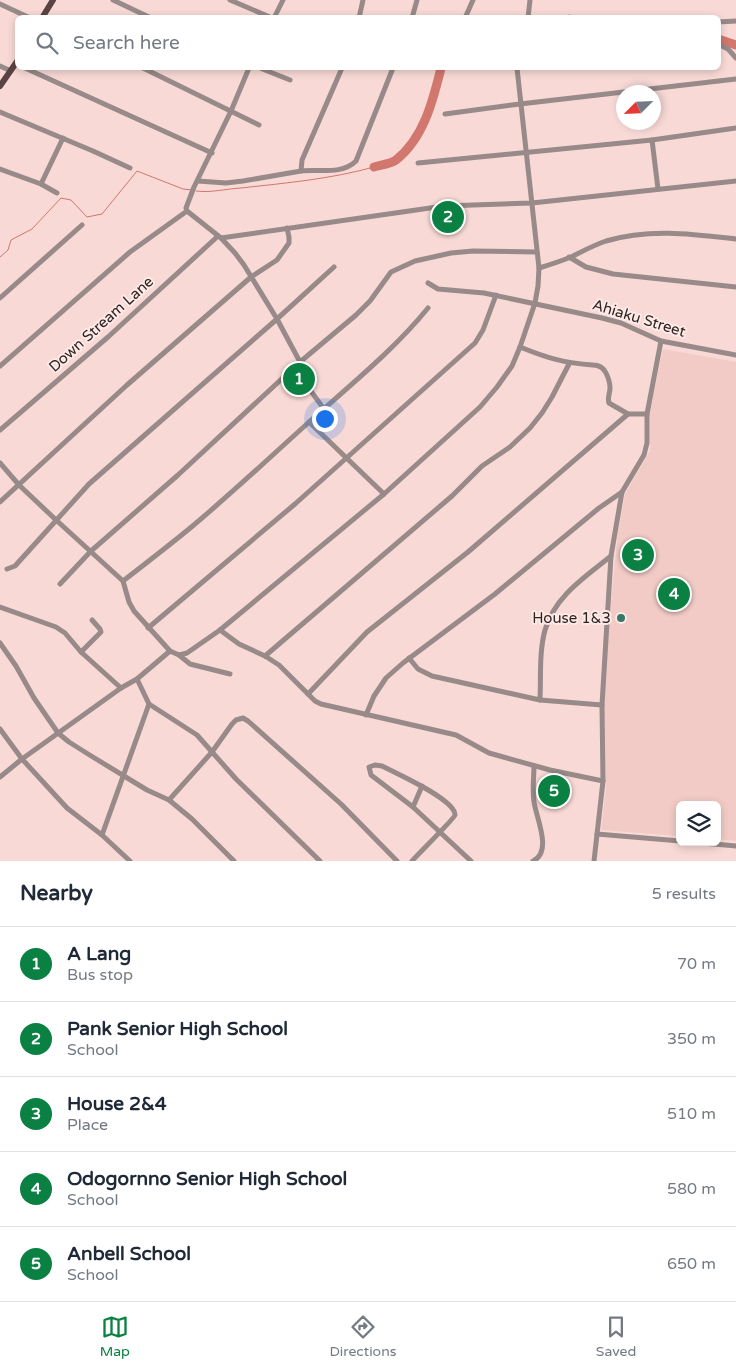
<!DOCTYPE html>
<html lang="en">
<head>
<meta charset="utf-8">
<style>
  :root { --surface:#fff; --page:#f6f6f7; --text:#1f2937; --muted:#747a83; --line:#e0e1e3; --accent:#0b8043 }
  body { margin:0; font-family:"Varela Round",sans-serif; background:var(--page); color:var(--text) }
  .controls { position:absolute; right:15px; bottom:15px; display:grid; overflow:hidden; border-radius:8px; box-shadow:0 2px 8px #0003 }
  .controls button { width:45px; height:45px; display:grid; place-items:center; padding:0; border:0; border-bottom:1px solid var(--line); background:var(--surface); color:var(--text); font:25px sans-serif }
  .compass { position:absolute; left:616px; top:85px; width:45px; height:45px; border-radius:50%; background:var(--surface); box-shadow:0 2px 8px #0003; rotate:246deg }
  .you { position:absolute; left:324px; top:418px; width:18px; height:18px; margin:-12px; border:4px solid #fff; border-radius:50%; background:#1a73e8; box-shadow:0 0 0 8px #1a73e833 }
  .badge { display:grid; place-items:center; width:32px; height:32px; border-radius:50%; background:var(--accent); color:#fff; font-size:16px; font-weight:700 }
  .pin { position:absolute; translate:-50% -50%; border:2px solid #fff; box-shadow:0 1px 5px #0006 }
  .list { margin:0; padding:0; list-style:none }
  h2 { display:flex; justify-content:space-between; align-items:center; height:65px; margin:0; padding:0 20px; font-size:21px }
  h2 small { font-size:16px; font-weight:400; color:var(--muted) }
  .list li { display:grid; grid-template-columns:32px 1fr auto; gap:15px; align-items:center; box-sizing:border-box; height:75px; padding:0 20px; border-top:1px solid var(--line) }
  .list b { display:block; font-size:19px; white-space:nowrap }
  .list p { margin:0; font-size:16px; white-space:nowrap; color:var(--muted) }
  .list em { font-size:16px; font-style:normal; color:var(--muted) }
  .icon { flex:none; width:28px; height:28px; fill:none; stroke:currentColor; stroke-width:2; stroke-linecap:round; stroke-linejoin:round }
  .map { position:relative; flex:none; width:736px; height:861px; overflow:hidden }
  .search { position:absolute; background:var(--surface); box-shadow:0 2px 8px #0003; left:15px; right:15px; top:15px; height:55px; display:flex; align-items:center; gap:12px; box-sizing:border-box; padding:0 18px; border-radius:8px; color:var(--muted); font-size:19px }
  .sheet { height:440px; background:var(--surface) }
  nav { display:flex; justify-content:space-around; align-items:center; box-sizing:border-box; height:70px; border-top:1px solid var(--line); background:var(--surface); font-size:14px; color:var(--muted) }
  nav a { display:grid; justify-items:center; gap:2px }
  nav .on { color:var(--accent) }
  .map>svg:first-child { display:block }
</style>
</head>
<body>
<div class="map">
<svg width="736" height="861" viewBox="0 0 736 861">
  <rect width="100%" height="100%" fill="#f8d9d5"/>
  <path fill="#f2cbc6" d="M663 349 736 362V841L717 839V805H680V836L601 830 606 788 604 713 607 648 617 540 625 494 650 451V412Z"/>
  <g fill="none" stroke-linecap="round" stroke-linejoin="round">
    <g stroke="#d2776e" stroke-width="1">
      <path d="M196 191C211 193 225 189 241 188 286 183 331 179 374 167"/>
      <path d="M0 257 8 250 11 240 32 229 61 198 71 200 87 217 102 214 137 171 183 189 192 190"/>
    </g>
    <g stroke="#d2776e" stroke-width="9">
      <path d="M718 39 736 45"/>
      <path d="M374 167C381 165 390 164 396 160 424 138 433 100 441 68"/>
    </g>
    <g stroke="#978a89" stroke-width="5">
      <path d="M113 0 151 18"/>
      <path d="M230 0 272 18"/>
      <path d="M0 4 30 18"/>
      <path d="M569 17V18"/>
      <path d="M274 18 283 0"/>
      <path d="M359 18 363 0"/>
      <path d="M412 18 417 0"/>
      <path d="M465 18 473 0"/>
      <path d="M528 18 530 0"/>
      <path d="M718 22 736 21"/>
      <path d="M718 44 728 49 736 58"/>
      <path d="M0 66 11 71"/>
      <path d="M25 68 212 153"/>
      <path d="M143 68 259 125"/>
      <path d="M260 68 290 80"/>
      <path d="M342 68 302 160 301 171C319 169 342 175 356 161L393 68"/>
      <path d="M0 112 93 151 130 168"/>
      <path d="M445 114 520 104 736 79"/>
      <path d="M652 140 658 189"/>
      <path d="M418 163 652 140 736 128"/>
      <path d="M0 169 41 184 57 193"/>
      <path d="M198 181 226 183 243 181 301 171"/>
      <path d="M41 184 63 138"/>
      <path d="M187 211 221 238 235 253 244 265 277 319 300 362 299 371 302 379 324 409"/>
      <path d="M221 238 444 206 532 203 736 181"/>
      <path d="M569 257 586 267 613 274 736 287"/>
      <path d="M539 268C549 265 561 261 571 257 583 251 594 245 606 241 649 228 693 234 736 239"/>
      <path d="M428 283 438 289 484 293 602 318 621 323 661 341 736 355"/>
      <path d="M0 298 82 225"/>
      <path d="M520 347C547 358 564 363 593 365 599 365 603 367 606 373 608 377 610 383 610 388 610 394 607 397 609 403L628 414H647"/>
      <path d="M0 366 130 252 187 211 186 208 194 187 231 111 249 68"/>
      <path d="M309 422 384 494"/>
      <path d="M0 430 108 337 218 236"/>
      <path d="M0 463 19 485 55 519 123 581 129 602 134 611 170 651 179 655 187 653 220 630 384 494 480 407 497 387 512 366 520 347 535 303 538 286 539 268 517 68"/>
      <path d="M0 502 127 385 251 277 277 260 289 243V237L287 228"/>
      <path d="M7 569 15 566 89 484 277 319 334 267"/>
      <path d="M123 581C145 564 167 547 189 529 230 495 268 459 308 423 349 386 393 351 428 308"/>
      <path d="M60 584 91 551 178 475 300 362 356 315 370 301 391 272 415 261 451 253 473 251 537 252"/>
      <path d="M0 607 56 627 65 633 81 652 121 688"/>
      <path d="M148 628 295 504 475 343 483 330 496 295"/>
      <path d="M220 630 239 644 265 656 279 665 315 701 321 704 456 735 489 753 550 770 603 781"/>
      <path d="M0 643 16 666 34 698 58 733 69 742 88 754 147 790 169 800 192 819 234 861"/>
      <path d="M81 652 101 632 100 629 92 620"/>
      <path d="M179 655 190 664 230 674"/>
      <path d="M265 656 452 496 482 466 510 447 530 428 542 413 552 397 569 364"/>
      <path d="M409 658 418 669 432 676 540 700"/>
      <path d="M137 679 149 704 197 735 236 779 320 861"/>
      <path d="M308 694 367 632 468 552 628 414"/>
      <path d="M602 705 540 700C541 677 539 652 545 630 555 596 585 577 611 556"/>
      <path d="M366 715 374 696 386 678 403 663 495 594 599 508 622 492"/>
      <path d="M0 729 22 759 67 808 102 835 130 861"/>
      <path d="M0 777 22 759 121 688 137 679 170 651"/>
      <path d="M169 800 212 752 232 724 236 720 243 718 248 721 341 804 397 861"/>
      <path d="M413 807 422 786"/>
      <path d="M597 834 680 841"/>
      <path d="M102 835 149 704"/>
      <path d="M692 842 736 846"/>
      <path d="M412 861C417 855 454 819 455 815 455 799 395 773 382 766L375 765 369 767 371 775 413 807 471 861"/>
      <path d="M533 861C553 852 536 817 534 802 532 790 534 777 534 766"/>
      <path d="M594 861 603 781 602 705 611 556 622 492 644 455 647 443V414L661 341"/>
    </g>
    <g stroke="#594441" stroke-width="6">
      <path d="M42 18 53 0"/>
      <path d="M0 86 18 60"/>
    </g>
  </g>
  <circle fill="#357869" stroke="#fdeae7" stroke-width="2" cx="621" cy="618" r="5"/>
  <g text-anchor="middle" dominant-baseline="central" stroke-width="4" stroke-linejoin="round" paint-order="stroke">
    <g font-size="15" fill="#2e2321" stroke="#fdeae7">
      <text transform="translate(639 318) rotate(17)">Ahiaku Street</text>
      <text transform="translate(101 324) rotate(-42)">Down Stream Lane</text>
    </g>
    <g font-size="15" fill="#2e2321" stroke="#fdeae7" text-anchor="end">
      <text x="611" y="618">House 1&amp;3</text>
    </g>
  </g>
</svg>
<div class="controls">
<button><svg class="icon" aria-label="layers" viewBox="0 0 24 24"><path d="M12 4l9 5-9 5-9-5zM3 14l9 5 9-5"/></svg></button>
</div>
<svg class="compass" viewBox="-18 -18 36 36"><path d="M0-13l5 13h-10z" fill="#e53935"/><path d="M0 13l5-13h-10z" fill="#747a83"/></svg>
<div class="you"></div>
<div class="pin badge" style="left:299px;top:379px">1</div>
<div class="pin badge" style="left:448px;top:217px">2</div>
<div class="pin badge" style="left:638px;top:555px">3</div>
<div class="pin badge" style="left:674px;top:594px">4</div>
<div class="pin badge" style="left:554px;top:791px">5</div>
<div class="search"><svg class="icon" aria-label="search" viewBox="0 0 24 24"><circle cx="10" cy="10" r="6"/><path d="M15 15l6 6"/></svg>Search here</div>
</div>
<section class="sheet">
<h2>Nearby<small>5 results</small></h2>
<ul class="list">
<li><span class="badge">1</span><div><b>A Lang</b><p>Bus stop</p></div><em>70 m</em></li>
<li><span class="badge">2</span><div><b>Pank Senior High School</b><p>School</p></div><em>350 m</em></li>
<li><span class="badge">3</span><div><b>House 2&amp;4</b><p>Place</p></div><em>510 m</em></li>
<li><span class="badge">4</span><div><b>Odogornno Senior High School</b><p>School</p></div><em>580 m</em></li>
<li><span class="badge">5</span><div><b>Anbell School</b><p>School</p></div><em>650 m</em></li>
</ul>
</section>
<nav>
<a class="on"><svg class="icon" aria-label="map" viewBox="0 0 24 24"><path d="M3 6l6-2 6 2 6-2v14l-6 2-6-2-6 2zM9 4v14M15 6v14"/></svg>Map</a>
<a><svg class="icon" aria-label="directions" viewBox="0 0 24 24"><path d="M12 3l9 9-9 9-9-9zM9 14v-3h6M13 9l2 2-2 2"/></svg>Directions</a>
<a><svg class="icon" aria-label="saved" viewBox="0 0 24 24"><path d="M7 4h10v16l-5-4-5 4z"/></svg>Saved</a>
</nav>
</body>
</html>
